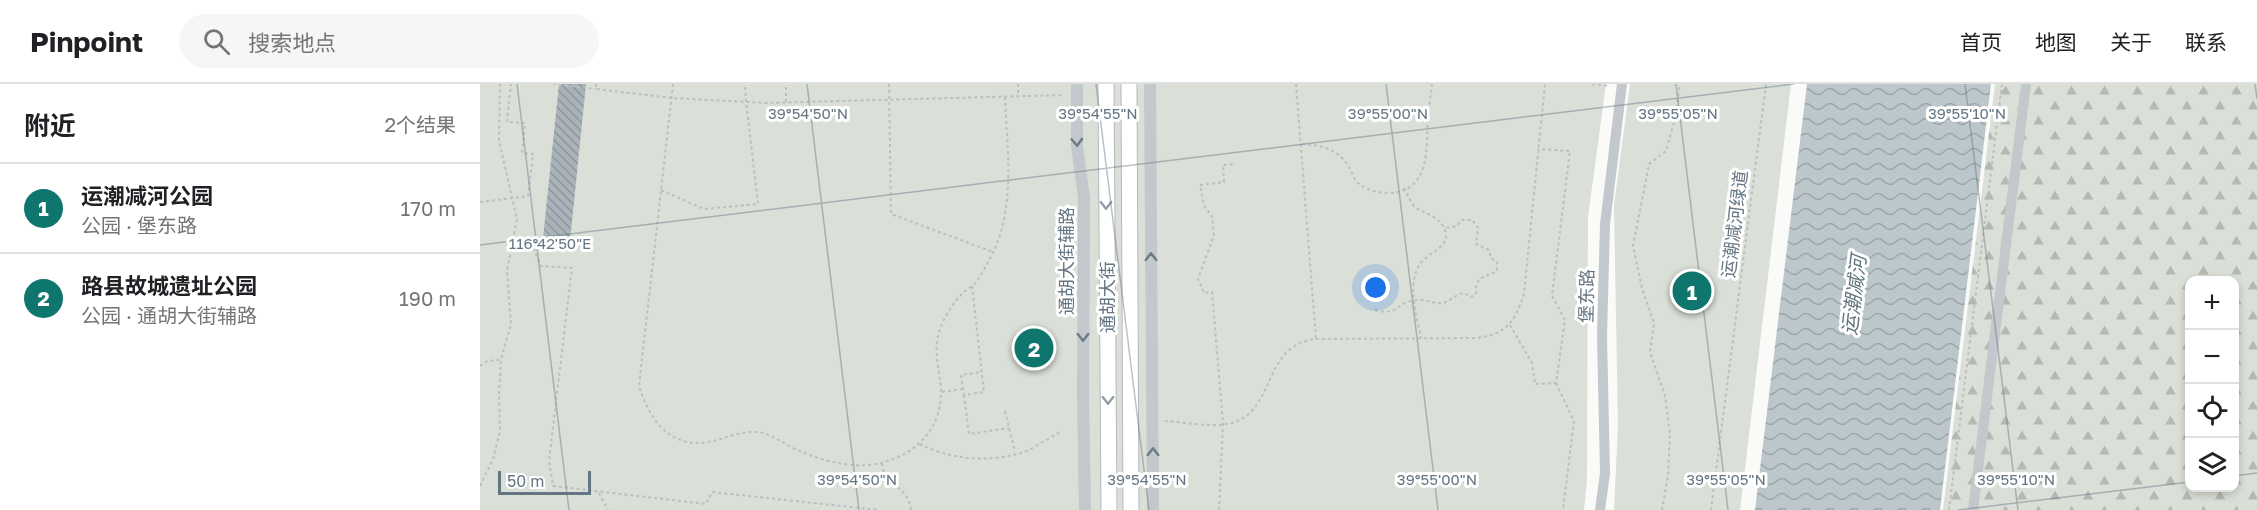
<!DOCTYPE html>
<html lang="zh">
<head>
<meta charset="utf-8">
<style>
  :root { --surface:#fff; --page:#f6f6f6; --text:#202124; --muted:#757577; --line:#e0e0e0; --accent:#0f766e }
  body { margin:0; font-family:"Golos Text","Noto Sans SC",sans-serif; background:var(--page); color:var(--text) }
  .controls { position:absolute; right:18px; bottom:18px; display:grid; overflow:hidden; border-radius:12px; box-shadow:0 3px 9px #0003 }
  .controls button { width:54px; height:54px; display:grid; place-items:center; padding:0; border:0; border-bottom:2px solid var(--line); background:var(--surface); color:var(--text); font:30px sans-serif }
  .scale { position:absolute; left:18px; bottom:15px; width:93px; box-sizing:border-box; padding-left:6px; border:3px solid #657683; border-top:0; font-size:16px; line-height:21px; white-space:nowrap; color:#657683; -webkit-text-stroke:4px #fff; paint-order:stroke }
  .you { position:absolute; left:896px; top:204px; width:21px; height:21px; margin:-15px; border:4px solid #fff; border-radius:50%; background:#1a73e8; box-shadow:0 0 0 9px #1a73e833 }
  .badge { display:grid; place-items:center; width:39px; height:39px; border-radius:50%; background:var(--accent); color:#fff; font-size:20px; font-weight:700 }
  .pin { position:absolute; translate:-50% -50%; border:3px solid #fff; box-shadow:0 2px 6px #0006 }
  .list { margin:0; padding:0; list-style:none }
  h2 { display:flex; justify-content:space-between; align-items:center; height:78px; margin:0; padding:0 24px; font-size:26px }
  h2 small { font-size:20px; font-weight:400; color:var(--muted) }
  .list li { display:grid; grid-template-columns:39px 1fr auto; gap:18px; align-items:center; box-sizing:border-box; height:90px; padding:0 24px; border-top:2px solid var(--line) }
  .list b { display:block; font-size:22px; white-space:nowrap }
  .list p { margin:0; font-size:20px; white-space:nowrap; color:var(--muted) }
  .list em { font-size:20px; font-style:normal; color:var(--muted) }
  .icon { flex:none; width:33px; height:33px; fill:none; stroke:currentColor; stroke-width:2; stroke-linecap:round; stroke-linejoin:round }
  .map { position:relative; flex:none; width:1777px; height:426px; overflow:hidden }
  header { display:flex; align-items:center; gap:36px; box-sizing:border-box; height:84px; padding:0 30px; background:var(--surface); border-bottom:2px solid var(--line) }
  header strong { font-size:28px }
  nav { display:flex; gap:33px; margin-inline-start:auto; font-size:21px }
  .search { width:420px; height:54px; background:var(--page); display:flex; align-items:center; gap:15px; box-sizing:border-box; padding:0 21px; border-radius:33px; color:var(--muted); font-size:22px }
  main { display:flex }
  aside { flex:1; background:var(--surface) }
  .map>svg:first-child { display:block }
</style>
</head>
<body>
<header>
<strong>Pinpoint</strong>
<div class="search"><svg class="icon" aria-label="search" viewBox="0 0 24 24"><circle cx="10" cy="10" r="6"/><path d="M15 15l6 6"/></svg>搜索地点</div>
<nav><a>首页</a><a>地图</a><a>关于</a><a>联系</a></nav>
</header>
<main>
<aside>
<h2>附近<small>2个结果</small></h2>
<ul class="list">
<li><span class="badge">1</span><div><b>运潮减河公园</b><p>公园 · 堡东路</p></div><em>170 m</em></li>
<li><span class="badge">2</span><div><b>路县故城遗址公园</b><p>公园 · 通胡大街辅路</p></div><em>190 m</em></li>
</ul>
</aside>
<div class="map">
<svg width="1777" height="426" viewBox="0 0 1777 426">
  <defs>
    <pattern id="forest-firs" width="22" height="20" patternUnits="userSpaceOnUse" patternTransform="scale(1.5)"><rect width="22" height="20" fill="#dadfd7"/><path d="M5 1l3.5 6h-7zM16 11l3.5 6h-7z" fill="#b4b9b4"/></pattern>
    <pattern id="water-waves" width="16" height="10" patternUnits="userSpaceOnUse" patternTransform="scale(1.5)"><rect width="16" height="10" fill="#bbc7cb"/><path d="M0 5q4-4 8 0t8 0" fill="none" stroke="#9ca6aa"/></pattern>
    <pattern id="building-back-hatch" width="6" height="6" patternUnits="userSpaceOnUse" patternTransform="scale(1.5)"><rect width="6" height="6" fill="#aab3b9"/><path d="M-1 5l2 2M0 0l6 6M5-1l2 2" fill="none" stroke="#8e969c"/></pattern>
  </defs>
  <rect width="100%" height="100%" fill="#fafaf8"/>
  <path fill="url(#forest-firs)" fill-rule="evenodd" d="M1515 0H1777V426H1463ZM1710 196H1754V404H1710Z"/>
  <g fill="#dadfd7">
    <path d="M0 0H1126L1108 133 1107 395 1104 426H0Z"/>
    <path d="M1150 0H1311L1260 426H1134L1138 343 1134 121Z"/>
  </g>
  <path fill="url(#water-waves)" d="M1327 0H1511L1460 426H1275Z"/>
  <path fill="url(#building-back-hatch)" d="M79 0H106L89 167 62 164Z"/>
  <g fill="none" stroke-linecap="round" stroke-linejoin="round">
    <g stroke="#b5babe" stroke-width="17">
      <g id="primary">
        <path d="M626 0 629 426"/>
        <path d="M649 0 651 426"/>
      </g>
    </g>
    <g stroke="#bbbfc2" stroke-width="2" stroke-dasharray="3 3" stroke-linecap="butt">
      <path d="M73 0 116 5"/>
      <path d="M116 0V5L192 14 287 19 584 11"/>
      <path d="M193 0 159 302C168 331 186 361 221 359 237 358 253 349 270 348 286 347 297 355 311 363 337 376 375 387 404 378 438 369 462 343 461 306 460 285 453 269 459 248 464 233 472 220 483 209 487 205 493 202 497 197 501 191 505 184 508 178 537 129 527 66 525 13"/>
      <path d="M409 0 411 130 513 168"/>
      <path d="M538 0V12"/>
      <path d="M816 0 836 255"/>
      <path d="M1112 0 1130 2"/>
      <path d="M306 18V0"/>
      <path d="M822 60C841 61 858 65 869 83 872 88 874 95 878 99 886 106 898 109 909 109 952 108 946 61 948 32 949 21 951 11 952 0"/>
      <path d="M924 104C928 111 931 120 936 124 946 130 957 132 963 142 975 163 947 168 939 181 927 203 937 232 941 254"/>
      <path d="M181 106 224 125 278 120 266 17 265 0"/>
      <path d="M0 118 48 112 53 70 42 69 45 39 27 38 31 0"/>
      <path d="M34 155 50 157 61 182 92 184 69 377 73 402 226 420 232 408 398 426"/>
      <path d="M492 202 504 308 484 311 481 291 501 288"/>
      <path d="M895 226C918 232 916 219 935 216 945 214 955 221 963 219 971 217 976 210 984 209L991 213 996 210V203L999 195 1017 187V178L1011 174 1009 166 996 160 998 144 992 136H982L977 142 964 144"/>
      <path d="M1030 241 1052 279 1055 300 1076 299 1085 236 1072 212 1090 67 1058 65"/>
      <path d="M0 282 7 277 21 276"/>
      <path d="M1076 299 1094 337 1083 426"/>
      <path d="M462 308 483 305"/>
      <path d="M484 311 489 350 529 344"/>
      <path d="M525 327 535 368"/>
      <path d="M685 337C706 338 735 345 755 338 791 325 785 277 818 260 823 257 830 256 836 255L995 254C1026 251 1035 238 1044 210L1065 0"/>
      <path d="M440 360C471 376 510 379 544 368 556 363 569 354 580 348"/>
      <path d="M402 379C405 406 427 398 431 426"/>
      <path d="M0 402 13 375 20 347 19 310 21 276 31 240 27 187 37 135 19 57 20 0"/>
      <path d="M119 409 128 426"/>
      <path d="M739 426 743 340 732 208 724 209 718 195 734 151 732 132 724 122 720 101 744 98 743 81 756 80"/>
      <path d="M1182 426 1188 392 1190 349 1185 312 1170 268 1174 239 1162 204 1153 162 1169 80 1186 67 1195 35 1200 0"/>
      <path d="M1231 426 1286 0"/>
      <path d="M1469 426 1522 0"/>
    </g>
    <g stroke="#c3c8cc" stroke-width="10">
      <path d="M1120 426 1125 389 1122 252 1125 140 1142 0"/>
      <path d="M1493 426 1546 0"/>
    </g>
    <g stroke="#c3c8cc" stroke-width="12">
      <path d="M597 0V62L604 114 603 312 605 426"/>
      <path d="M670 0 673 426"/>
    </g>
    <use href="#primary" stroke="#fff" stroke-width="15"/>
  </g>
  <defs><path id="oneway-chevron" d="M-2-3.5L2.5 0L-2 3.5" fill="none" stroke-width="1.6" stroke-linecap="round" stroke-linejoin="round" transform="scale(1.5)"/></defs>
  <g stroke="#6a7a87">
    <use href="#oneway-chevron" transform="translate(597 58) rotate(87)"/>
    <use href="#oneway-chevron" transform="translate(671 173) rotate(-91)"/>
    <use href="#oneway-chevron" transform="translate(603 253) rotate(90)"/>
    <use href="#oneway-chevron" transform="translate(673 368) rotate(-90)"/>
  </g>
  <g stroke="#939fa8">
    <use href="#oneway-chevron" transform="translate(626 121) rotate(90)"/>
    <use href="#oneway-chevron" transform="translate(628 316) rotate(90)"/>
  </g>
  <path fill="none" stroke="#657683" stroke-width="1.5" stroke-opacity="0.45" d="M37 0 89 426M327 0 379 426M616 0 669 426M906 0 958 426M1196 0 1248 426M1485 0 1538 426M1775 0 1777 15M0 161 1314 0M1754 392 1777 389M1478 426 1710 398"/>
  <g text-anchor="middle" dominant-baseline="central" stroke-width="6" stroke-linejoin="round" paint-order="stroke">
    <g font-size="18" fill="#657683" stroke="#fff">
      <text transform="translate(1254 140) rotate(-83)">运潮减河绿道</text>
      <text transform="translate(586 177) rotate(-90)">通胡大街辅路</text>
      <text transform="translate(1106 212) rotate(-89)">堡东路</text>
      <text transform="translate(627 213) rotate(-90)">通胡大街</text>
    </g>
    <g font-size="20" font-style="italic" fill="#60757c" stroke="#fff">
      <text transform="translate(1373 211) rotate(-83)">运潮减河</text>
    </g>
  </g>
  <g font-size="15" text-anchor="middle" fill="#657683" stroke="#fff" stroke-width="6" stroke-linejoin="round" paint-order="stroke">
    <text x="328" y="35">39°54'50"N</text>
    <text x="618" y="35">39°54'55"N</text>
    <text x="908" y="35">39°55'00"N</text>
    <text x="1198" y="35">39°55'05"N</text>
    <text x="1487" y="35">39°55'10"N</text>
    <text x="70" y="165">116°42'50"E</text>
    <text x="377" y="401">39°54'50"N</text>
    <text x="667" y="401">39°54'55"N</text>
    <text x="957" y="401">39°55'00"N</text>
    <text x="1246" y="401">39°55'05"N</text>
    <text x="1536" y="401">39°55'10"N</text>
  </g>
</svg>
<div class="controls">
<button>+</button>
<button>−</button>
<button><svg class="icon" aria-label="locate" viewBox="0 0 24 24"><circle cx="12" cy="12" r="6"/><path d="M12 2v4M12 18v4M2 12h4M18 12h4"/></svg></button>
<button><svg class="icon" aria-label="layers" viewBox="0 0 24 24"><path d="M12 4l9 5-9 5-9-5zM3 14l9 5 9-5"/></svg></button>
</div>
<div class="scale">50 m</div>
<div class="you"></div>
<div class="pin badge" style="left:1212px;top:207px">1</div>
<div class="pin badge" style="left:554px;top:264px">2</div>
</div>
</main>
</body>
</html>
